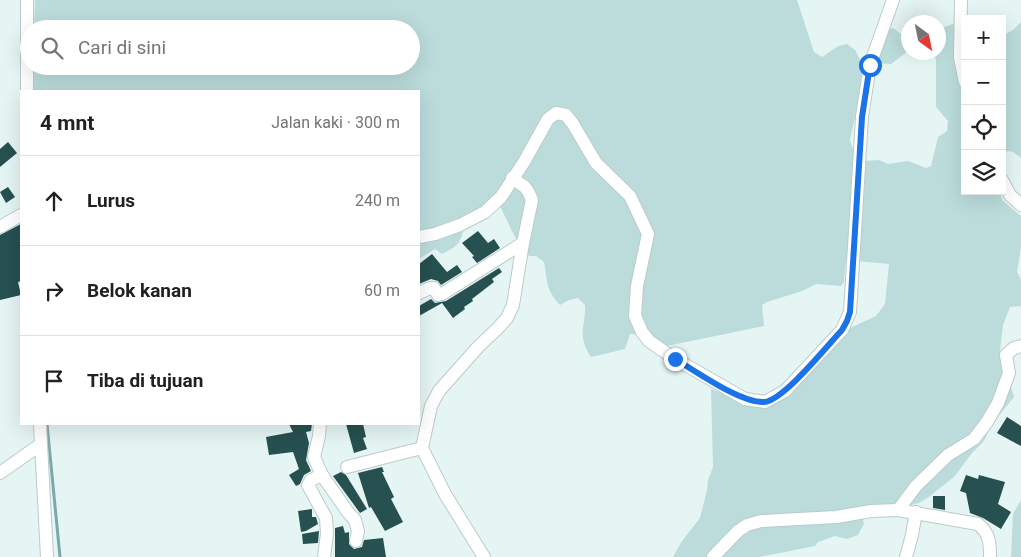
<!DOCTYPE html>
<html lang="id">
<head>
<meta charset="utf-8">
<style>
  :root { --surface:#fff; --page:#f2f2f2; --text:#202124; --muted:#757577; --line:#e0e0e0 }
  body { margin:0; font-family:Roboto,sans-serif; background:var(--page); color:var(--text) }
  .controls { position:absolute; right:15px; top:15px; display:grid; overflow:hidden; border-radius:0px; box-shadow:0 5px 20px #0002 }
  .controls button { width:45px; height:45px; display:grid; place-items:center; padding:0; border:0; border-bottom:1px solid var(--line); background:var(--surface); color:var(--text); font:25px sans-serif }
  .compass { position:absolute; left:901px; top:15px; width:45px; height:45px; border-radius:50%; background:var(--surface); box-shadow:0 5px 20px #0002; rotate:147deg }
  .stop { position:absolute; width:15px; height:15px; margin:-11px; border:4px solid #1a73e8; border-radius:50%; background:#fff }
  .stop.end { background:#1a73e8; border-color:#fff; box-shadow:0 1px 5px #0008 }
  .list { margin:0; padding:0; list-style:none }
  h2 { display:flex; justify-content:space-between; align-items:center; height:65px; margin:0; padding:0 20px; font-size:21px }
  h2 small { font-size:16px; font-weight:400; color:var(--muted) }
  .list li { display:grid; grid-template-columns:32px 1fr auto; gap:15px; align-items:center; box-sizing:border-box; height:90px; padding:0 20px; border-top:1px solid var(--line) }
  .list b { display:block; font-size:19px; white-space:nowrap }
  .list em { font-size:16px; font-style:normal; color:var(--muted) }
  .icon { flex:none; width:28px; height:28px; fill:none; stroke:currentColor; stroke-width:2; stroke-linecap:round; stroke-linejoin:round }
  .map { position:relative; flex:none; width:1021px; height:557px; overflow:hidden }
  .search { position:absolute; background:var(--surface); box-shadow:0 5px 20px #0002; left:20px; top:20px; width:400px; height:55px; display:flex; align-items:center; gap:12px; box-sizing:border-box; padding:0 18px; border-radius:28px; color:var(--muted); font-size:19px }
  .panel { position:absolute; background:var(--surface); box-shadow:0 5px 20px #0002; left:20px; top:90px; width:400px; height:335px; border-radius:0px }
  .map>svg:first-child { display:block }
</style>
</head>
<body>
<div class="map">
<svg width="1021" height="557" viewBox="0 0 1021 557">
  <rect width="100%" height="100%" fill="#e5f5f4"/>
  <g fill="#bbdcdb">
    <path d="M35 0H797L814 52 822 57 838 46 847 44 855 50 865 69 850 140 855 156 863 161 879 160 888 164 908 161 926 168 931 166 938 137 947 131 948 121 936 107V59L932 53 938 52 939 29 955 23 965 47V191H1000L1002 200 1021 216V247L1017 272 1021 280V306L1010 307 1003 325 1000 351 1014 397 992 424 984 441 972 453 955 476 930 496 919 503 868 515 863 520 864 524 858 535 847 539 835 536 818 542 815 546 759 557H673L682 541 700 518 707 490 708 480 713 467 711 389 743 402 794 387 850 328 876 316 885 304 889 264 846 260 844 282 841 286 816 284 802 291 767 302 762 305 764 326 652 349C646 342 640 333 630 334L625 349 591 357C576 334 586 327 585 305L578 298 569 300 560 305C545 288 548 283 544 262L536 256H529L515 237 496 198 465 220C462 240 461 245 442 254L435 249 419 259V91H33V66H411V29H34Z"/>
    <path d="M1021 22V158L1013 152 1008 151 1002 155V36L1013 30Z"/>
    <path d="M893 28 905 37 908 38V51L891 64 877 63V58C879 55 881 53 882 51 887 42 882 32 893 28Z"/>
    <path d="M1021 500V557H1011L1013 514Z"/>
  </g>
  <g fill="none" stroke-linecap="round" stroke-linejoin="round">
    <path stroke="#7ea8a8" stroke-width="3" d="M47 424 60 557"/>
  </g>
  <g fill="#275050">
    <path d="M8 142 17 153 0 167V149Z"/>
    <path d="M8 187 15 197 6 203 0 192Z"/>
    <path d="M21 224V281L18 282 21 295 0 300V235Z"/>
    <path d="M478 231 488 243 494 239 500 248 477 263 472 257 474 256 462 243Z"/>
    <path d="M432 254 447 272 457 265 462 272 441 285 438 281 431 279 419 284V264Z"/>
    <path d="M499 268 502 272 492 279 494 282 472 299 473 301 464 307 465 309 453 318 442 303 419 316V306L431 299 435 303 446 301Z"/>
    <path d="M1007 417 1021 426V446L997 433Z"/>
    <path d="M289 424H312L311 431 306 432 309 443 306 460 311 471 304 475 300 484 296 486 289 475 299 469 293 452 269 455 266 437 293 432Z"/>
    <path d="M346 424H363L366 437 363 438 367 449 354 453Z"/>
    <path d="M382 467 384 472H382L394 497 391 499 403 522 385 531 371 507 369 508 358 473Z"/>
    <path d="M341 472 346 475 367 509 360 513 333 476Z"/>
    <path d="M966 475 978 479 979 475 1005 482 998 504 1011 512 1001 529 983 518 970 513 966 493 960 491Z"/>
    <path d="M933 496H945V510L933 508Z"/>
    <path d="M312 509V517H316L318 524 306 531 301 532 298 511Z"/>
    <path d="M343 526 345 533 349 532V544L354 549 362 547 364 540 383 538 386 557H335V528Z"/>
    <path d="M319 531 318 543 303 544 302 534Z"/>
  </g>
  <g fill="none" stroke-linecap="round" stroke-linejoin="round">
    <g stroke="#bbcbca" stroke-width="14">
      <g id="minor">
        <path d="M961 0 960 57 965 82"/>
        <path d="M27 91V0"/>
        <path d="M1002 180 1010 195 1021 205"/>
        <path d="M0 227 21 215"/>
        <path d="M419 237 435 234 460 225 485 212 501 197 524 162 548 119 556 113 566 115 573 124 596 163 630 196 648 234 637 286 635 316 642 332 649 341 675 359 745 399 765 402 785 391 842 330 850 312 862 117 870 65 893 0"/>
        <path d="M419 293 430 288H434L438 295 442 294 523 243"/>
        <path d="M40 424 41 444"/>
        <path d="M320 424 319 436 314 457 322 475 311 480 308 485 326 518 327 534 324 557"/>
        <path d="M347 467 422 448"/>
        <path d="M0 473 41 444 47 557"/>
        <path d="M322 475 347 511 355 520 358 531 356 541"/>
        <path d="M898 510 916 486 948 455 974 439 987 422 998 403 1009 373 1006 355 1014 348 1021 346"/>
        <path d="M484 557 445 494 422 448 431 406 439 391 478 347 498 328 507 318 513 305 523 243 532 200 529 193 525 187 512 178"/>
        <path d="M713 557 738 531 747 525 761 521 836 517 871 511 898 510 978 524C990 534 990 543 990 557"/>
        <path d="M906 557 912 535 916 512"/>
      </g>
    </g>
    <use href="#minor" stroke="#fff" stroke-width="12"/>
  </g>
  <g fill="none" stroke-linecap="round" stroke-linejoin="round">
    <path stroke="#1a73e8" stroke-width="6" d="M675 359C696 371 740 403 764 402 783 401 827 346 842 330L847 321 850 312 862 117 870 65"/>
  </g>
</svg>
<div class="controls">
<button>+</button>
<button>−</button>
<button><svg class="icon" aria-label="locate" viewBox="0 0 24 24"><circle cx="12" cy="12" r="6"/><path d="M12 2v4M12 18v4M2 12h4M18 12h4"/></svg></button>
<button><svg class="icon" aria-label="layers" viewBox="0 0 24 24"><path d="M12 4l9 5-9 5-9-5zM3 14l9 5 9-5"/></svg></button>
</div>
<svg class="compass" viewBox="-18 -18 36 36"><path d="M0-13l5 13h-10z" fill="#e53935"/><path d="M0 13l5-13h-10z" fill="#757577"/></svg>
<div class="stop" style="left:870px;top:65px"></div>
<div class="stop end" style="left:675px;top:359px"></div>
<div class="search"><svg class="icon" aria-label="search" viewBox="0 0 24 24"><circle cx="10" cy="10" r="6"/><path d="M15 15l6 6"/></svg>Cari di sini</div>
<section class="panel">
<h2>4 mnt<small>Jalan kaki · 300 m</small></h2>
<ul class="list">
<li><svg class="icon" aria-label="ahead" viewBox="0 0 24 24"><path d="M12 20V5M6 11l6-6 6 6"/></svg><div><b>Lurus</b></div><em>240 m</em></li>
<li><svg class="icon" aria-label="right" viewBox="0 0 24 24"><path d="M7 20v-9h11M14 6l5 5-5 5"/></svg><div><b>Belok kanan</b></div><em>60 m</em></li>
<li><svg class="icon" aria-label="arrive" viewBox="0 0 24 24"><path d="M6 21V4h12l-3 4 3 4H6"/></svg><div><b>Tiba di tujuan</b></div></li>
</ul>
</section>
</div>
</body>
</html>
